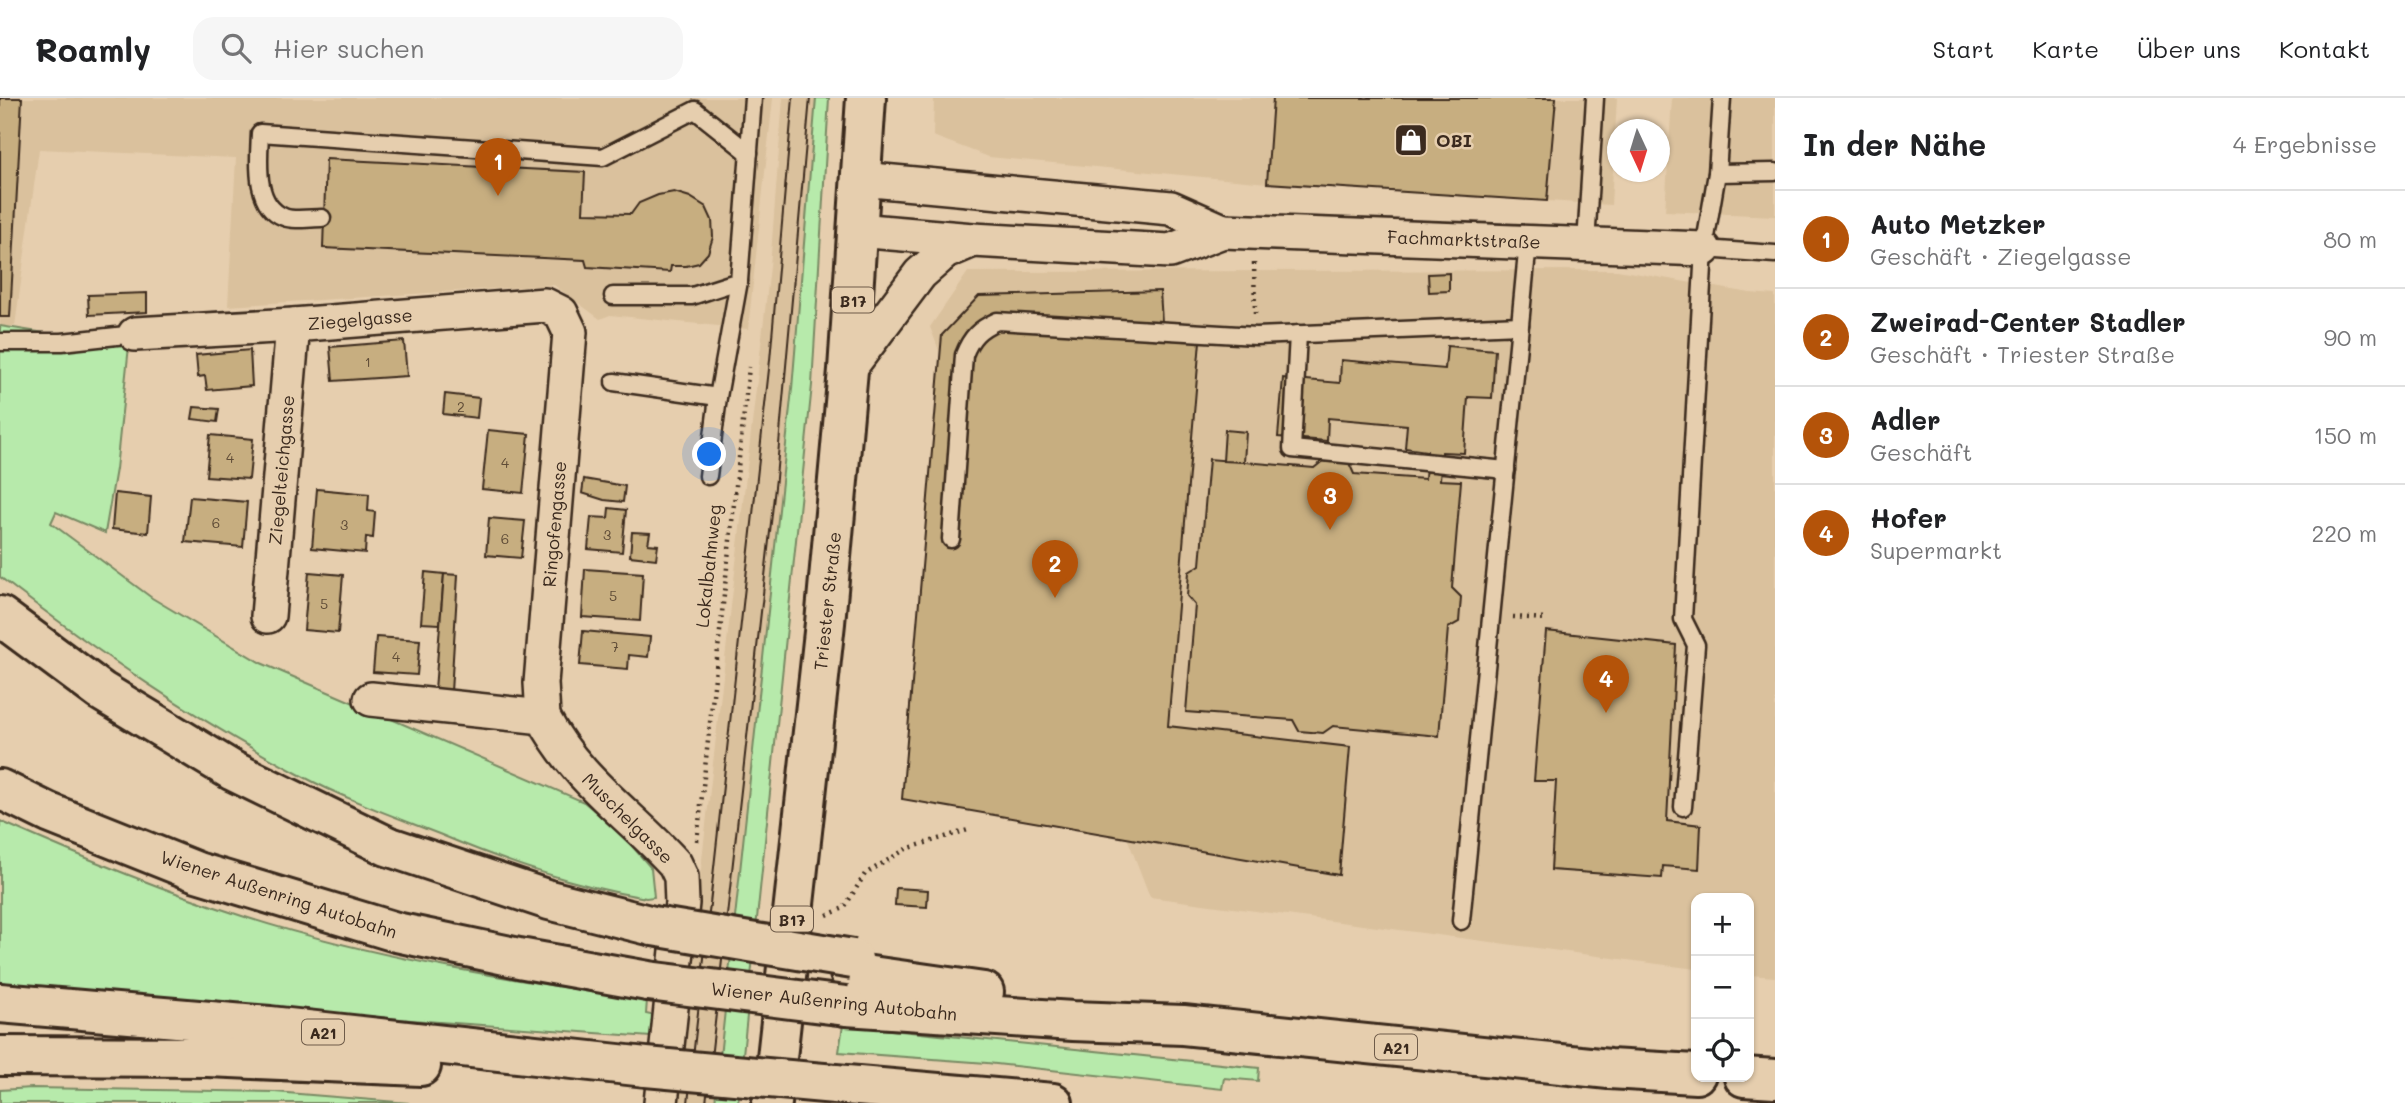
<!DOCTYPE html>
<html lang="de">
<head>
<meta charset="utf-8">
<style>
  :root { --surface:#fff; --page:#f6f6f6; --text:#202124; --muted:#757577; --line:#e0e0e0; --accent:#b45309 }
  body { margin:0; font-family:Mali,sans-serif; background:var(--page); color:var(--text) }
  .controls { position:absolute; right:21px; bottom:21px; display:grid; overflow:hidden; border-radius:14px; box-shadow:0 2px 5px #0004 }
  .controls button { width:63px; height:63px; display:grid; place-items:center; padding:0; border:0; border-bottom:2px solid var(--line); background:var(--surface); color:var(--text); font:35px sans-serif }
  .compass { position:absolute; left:1607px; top:21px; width:63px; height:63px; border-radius:50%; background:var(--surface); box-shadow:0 2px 5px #0004; rotate:176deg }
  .you { position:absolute; left:710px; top:357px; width:24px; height:24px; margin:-18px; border:5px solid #fff; border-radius:50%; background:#1a73e8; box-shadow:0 0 0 10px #1a73e833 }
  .badge { display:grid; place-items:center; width:46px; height:46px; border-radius:50%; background:var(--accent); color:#fff; font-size:23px; font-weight:700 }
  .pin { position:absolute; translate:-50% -58px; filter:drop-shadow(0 2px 4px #0008) }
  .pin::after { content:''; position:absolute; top:37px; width:24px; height:21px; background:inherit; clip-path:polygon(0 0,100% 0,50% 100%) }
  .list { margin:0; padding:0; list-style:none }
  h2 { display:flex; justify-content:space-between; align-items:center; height:91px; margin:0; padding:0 28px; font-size:30px }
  h2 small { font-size:23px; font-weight:400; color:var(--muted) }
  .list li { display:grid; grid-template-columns:46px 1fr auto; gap:21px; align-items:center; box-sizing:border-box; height:98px; padding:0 28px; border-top:2px solid var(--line) }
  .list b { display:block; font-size:26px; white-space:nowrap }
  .list p { margin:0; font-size:23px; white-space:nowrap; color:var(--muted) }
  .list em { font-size:23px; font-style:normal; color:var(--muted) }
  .icon { flex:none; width:38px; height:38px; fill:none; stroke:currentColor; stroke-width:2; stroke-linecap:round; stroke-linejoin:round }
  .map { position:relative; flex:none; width:1775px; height:1005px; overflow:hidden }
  header { display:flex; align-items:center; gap:42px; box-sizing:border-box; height:98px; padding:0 35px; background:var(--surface); border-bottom:2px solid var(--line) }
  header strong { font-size:33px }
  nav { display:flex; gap:38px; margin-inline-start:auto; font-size:24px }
  .search { width:490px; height:63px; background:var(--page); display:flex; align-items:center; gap:18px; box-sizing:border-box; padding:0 24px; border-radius:21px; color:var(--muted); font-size:26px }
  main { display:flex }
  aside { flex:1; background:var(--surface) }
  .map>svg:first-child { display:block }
</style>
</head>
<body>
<header>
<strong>Roamly</strong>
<div class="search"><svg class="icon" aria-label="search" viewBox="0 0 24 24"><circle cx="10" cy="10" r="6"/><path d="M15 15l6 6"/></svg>Hier suchen</div>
<nav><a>Start</a><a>Karte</a><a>Über uns</a><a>Kontakt</a></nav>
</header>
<main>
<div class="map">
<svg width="1775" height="1005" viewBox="0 0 1775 1005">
  <rect width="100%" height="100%" fill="#e6ceae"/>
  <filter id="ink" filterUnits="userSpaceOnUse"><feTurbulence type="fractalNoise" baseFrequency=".0143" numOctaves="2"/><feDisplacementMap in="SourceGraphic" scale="14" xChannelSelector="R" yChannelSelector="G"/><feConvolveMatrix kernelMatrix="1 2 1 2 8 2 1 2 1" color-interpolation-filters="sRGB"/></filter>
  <g filter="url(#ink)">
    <g fill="#dac19d">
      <path d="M0 0H773L748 231 610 217 600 221 554 187 228 208 236 60 39 51 15 228H0Z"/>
      <path d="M783 0H816L792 291 715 1005H674L770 169Z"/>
      <path d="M934 0H1617L1611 107 1267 85 989 59 933 38Z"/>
      <path d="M1672 0H1775V118L1665 113Z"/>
      <path d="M1617 172 1750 195 1775 197V879L1749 877V800H1696V871L1150 799 930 229 968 174Z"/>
    </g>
    <g fill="#b7eaab" stroke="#798a64" stroke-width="2">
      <path d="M816 0H829L812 287 738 1005H715L792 291Z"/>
      <path d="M0 228 129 248 116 371 105 435 56 414 51 425 152 500 261 565 584 704 620 734 651 770 654 799 646 800C574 788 506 764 439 736 393 718 345 701 302 678 193 620 97 554 0 479Z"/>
      <path d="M0 723C79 758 159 791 242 818 372 860 512 882 647 902L646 916 660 919 651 939 411 922 0 885Z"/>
      <path d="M843 927 1259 970 1258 983 1224 980 1222 991 987 965 839 954Z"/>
      <path d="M32 990 275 994 409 1005H0V992Z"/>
    </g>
    <g fill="#c7ae80" stroke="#3b2a1e" stroke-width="2">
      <path d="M0 0H22L10 219H0Z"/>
      <path d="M1273 0H1556L1547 103 1267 85Z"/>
      <path d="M326 61 585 74 583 115 631 116 639 105 658 97 674 94 690 99 706 109 712 122 713 139 708 155 699 165 686 168H671L670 174 587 169 585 162 323 150Z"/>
      <path d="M1449 175V193L1429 194 1428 176Z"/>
      <path d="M1160 193 1163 240 1200 243 1168 628 1350 649 1339 777 902 701 942 237 979 198Z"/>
      <path d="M147 195V214L89 217 88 197Z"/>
      <path d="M404 243 407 278 333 283 330 249Z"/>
      <path d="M1447 248 1495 252 1492 300 1468 299 1464 355 1442 354 1440 382 1461 383 1452 490 1461 499 1459 524 1448 530 1439 638 1333 628 1323 635 1299 633 1293 622 1186 614 1195 507 1187 498 1189 474 1200 467 1209 361 1314 370 1324 362 1349 365 1354 376 1425 381 1427 353 1405 350 1407 327 1328 320 1327 343 1278 339 1283 280 1340 285 1341 262 1445 271Z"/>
      <path d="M250 252 252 288 207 292 205 278 198 279 196 257Z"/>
      <path d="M445 296 479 300 477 320 443 316Z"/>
      <path d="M194 309 219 311 217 324 192 321Z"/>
      <path d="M488 332 529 336 523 395 482 391Z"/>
      <path d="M1225 332 1246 334 1244 364 1223 363Z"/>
      <path d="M210 337 253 341 249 381 206 378Z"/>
      <path d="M584 381 625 388 623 404 604 402 582 395Z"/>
      <path d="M317 391 369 396 368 413 375 414 373 440 366 439 365 455 312 450Z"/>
      <path d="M115 395 151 399 148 435 112 431Z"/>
      <path d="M190 399 247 404 243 449 185 444Z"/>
      <path d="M609 410 626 412 622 454 588 451 591 419 608 420Z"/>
      <path d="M489 420 525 423 521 460 486 457Z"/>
      <path d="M632 434 650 435 648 446 658 447 656 461 630 458Z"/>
      <path d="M585 471 643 475 640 523 582 519Z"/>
      <path d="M309 474 343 477 338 535 304 532Z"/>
      <path d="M425 474 444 476 440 526 421 525Z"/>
      <path d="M444 476 458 477 451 594 435 592Z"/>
      <path d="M583 533 650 539 648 559 629 557 628 571 580 567Z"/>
      <path d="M1546 533 1676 547 1667 723 1701 727 1699 771 1663 768 1662 780 1551 772 1556 683H1534Z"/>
      <path d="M376 539 420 542 417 577 373 574Z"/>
      <path d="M896 790 928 792 927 809 895 807Z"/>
    </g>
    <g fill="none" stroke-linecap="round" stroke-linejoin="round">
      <g stroke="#3b2a1e" stroke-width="21">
        <g id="lane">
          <path d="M1717 75 1775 74"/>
          <path d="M322 120C311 120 293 123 284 119 253 107 259 61 260 35L603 59 695 12 749 55"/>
          <path d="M1586 146 1595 0"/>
          <path d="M1704 151 1775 156"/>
          <path d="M613 198H692L739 183"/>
          <path d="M1520 227 1528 144"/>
          <path d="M1298 236 1292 351 1506 372"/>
          <path d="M0 244H62L135 236"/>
          <path d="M614 284 718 299"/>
          <path d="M708 378 718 299 739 183 753 0"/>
          <path d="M951 441 964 257C971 239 979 231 997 223L1256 238 1520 227 1461 823"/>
          <path d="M1683 709 1696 547 1683 521 1704 151 1717 75 1722 0"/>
        </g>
      </g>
      <g stroke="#3b2a1e" stroke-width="38">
        <g id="street">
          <path d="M861 81 1171 110 1223 133"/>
          <path d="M857 132 973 142 1170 153 1223 133 1704 151"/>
          <path d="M135 236 293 227 545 207 561 215 570 234 541 585 543 619"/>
          <path d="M848 272 920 176 945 154 973 142"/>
          <path d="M268 518 293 227"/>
          <path d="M371 601 543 619C578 684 628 714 675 766L681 779 682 805 661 1005"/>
        </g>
      </g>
      <g stroke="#3b2a1e" stroke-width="44">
        <path id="primary" d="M772 1005 825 525 848 272 866 0"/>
      </g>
      <g stroke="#3b2a1e" stroke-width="44">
        <g id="highway">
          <path d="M0 518 101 593 233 673 387 748 549 802 653 828"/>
          <path d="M0 691 49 715 197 774 396 834 519 860 648 883"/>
          <path d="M850 875 984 894"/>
          <path d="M0 905 270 928 646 969"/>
          <path d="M846 908 1073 923 1183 927 1609 971 1696 976"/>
          <path d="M0 958 208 959 421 968"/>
          <path d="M1744 979 1775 981"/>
          <path d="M835 986 1053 1005"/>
        </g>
      </g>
      <g stroke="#3b2a1e" stroke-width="4.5" stroke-dasharray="2 5" stroke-linecap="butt">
        <path d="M1254 165 1255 216"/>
        <path d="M1513 519 1547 521"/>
        <path d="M697 743 749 269"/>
        <path d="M827 817 844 810 865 776 906 751 971 731"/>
      </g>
      <use href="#lane" stroke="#e6ceae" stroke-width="16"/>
      <use href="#street" stroke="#e6ceae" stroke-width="33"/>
      <use href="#primary" stroke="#e6ceae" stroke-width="38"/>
      <use href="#highway" stroke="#e6ceae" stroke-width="38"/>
      <g stroke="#3b2a1e" stroke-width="2">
        <path d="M688 1005 770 262 793 0"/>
        <path d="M706 1005 776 380 810 0"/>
      </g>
      <g stroke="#3b2a1e" stroke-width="44" stroke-linecap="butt">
        <g id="highway-bridge">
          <path d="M653 828 853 861"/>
          <path d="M648 883 846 908"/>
          <path d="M646 969 835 986"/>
        </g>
      </g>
      <use href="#highway-bridge" stroke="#e6ceae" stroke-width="38"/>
    </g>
  </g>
  <defs>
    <g id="shop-square" transform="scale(1.75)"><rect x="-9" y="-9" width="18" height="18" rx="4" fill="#3b2a1e" stroke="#e6ceae"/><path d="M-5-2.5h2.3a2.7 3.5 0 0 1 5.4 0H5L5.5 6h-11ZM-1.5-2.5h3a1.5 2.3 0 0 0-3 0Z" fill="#fff"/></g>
  </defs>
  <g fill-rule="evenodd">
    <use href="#shop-square" x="1411" y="42"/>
  </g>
  <g text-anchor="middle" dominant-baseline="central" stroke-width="5" stroke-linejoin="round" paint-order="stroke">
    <g font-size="14" fill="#5e4b36">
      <text x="368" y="263">1</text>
      <text x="461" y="308">2</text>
      <text x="230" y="359">4</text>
      <text x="505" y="364">4</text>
      <text x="216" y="424">6</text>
      <text x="344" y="426">3</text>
      <text x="607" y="436">3</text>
      <text x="505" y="440">6</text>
      <text x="613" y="497">5</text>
      <text x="324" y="505">5</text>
      <text x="615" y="548">7</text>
      <text x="396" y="558">4</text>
    </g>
    <g fill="#e6ceae" stroke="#6e5b49" stroke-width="2">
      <rect x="832" y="189.5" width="42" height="25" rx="5"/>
      <rect x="771" y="808.5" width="42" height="25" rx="5"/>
      <rect x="302" y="921.5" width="42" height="25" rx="5"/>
      <rect x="1375" y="936.5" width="42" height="25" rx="5"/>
    </g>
    <g font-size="16" font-weight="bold" fill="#3b2a1e">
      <text x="853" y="202">B17</text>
      <text x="792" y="821">B17</text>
      <text x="323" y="934">A21</text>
      <text x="1396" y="949">A21</text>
    </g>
    <g font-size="18" font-weight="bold" fill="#3b2a1e" stroke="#e6ceae" text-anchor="start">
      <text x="1436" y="42">OBI</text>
    </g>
    <g font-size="18" fill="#3b2a1e" stroke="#e6ceae">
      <text transform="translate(1464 141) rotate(2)">Fachmarktstraße</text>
      <text transform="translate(360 221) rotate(-5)">Ziegelgasse</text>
      <text transform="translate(281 372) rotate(-85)">Ziegelteichgasse</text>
      <text transform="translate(554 426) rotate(-85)">Ringofengasse</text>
      <text transform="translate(708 468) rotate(-84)">Lokalbahnweg</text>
      <text transform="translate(827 503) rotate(-84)">Triester Straße</text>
      <text transform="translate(628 720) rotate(45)">Muschelgasse</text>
      <text transform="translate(279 796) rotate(18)">Wiener Außenring Autobahn</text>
      <text transform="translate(834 903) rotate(6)">Wiener Außenring Autobahn</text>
    </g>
  </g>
</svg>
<div class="controls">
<button>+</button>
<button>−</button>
<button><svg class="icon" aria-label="locate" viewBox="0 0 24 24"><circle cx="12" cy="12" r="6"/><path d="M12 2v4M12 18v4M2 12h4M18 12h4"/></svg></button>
</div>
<svg class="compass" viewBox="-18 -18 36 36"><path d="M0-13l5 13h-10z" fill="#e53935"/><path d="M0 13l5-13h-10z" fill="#757577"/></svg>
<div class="you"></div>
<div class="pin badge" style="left:498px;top:98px">1</div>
<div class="pin badge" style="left:1055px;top:500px">2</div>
<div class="pin badge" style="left:1330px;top:432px">3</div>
<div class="pin badge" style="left:1606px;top:615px">4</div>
</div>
<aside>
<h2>In der Nähe<small>4 Ergebnisse</small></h2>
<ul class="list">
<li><span class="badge">1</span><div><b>Auto Metzker</b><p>Geschäft · Ziegelgasse</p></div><em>80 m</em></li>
<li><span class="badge">2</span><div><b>Zweirad-Center Stadler</b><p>Geschäft · Triester Straße</p></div><em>90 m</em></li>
<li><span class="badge">3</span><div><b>Adler</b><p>Geschäft</p></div><em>150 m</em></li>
<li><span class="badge">4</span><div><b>Hofer</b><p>Supermarkt</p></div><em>220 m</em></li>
</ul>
</aside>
</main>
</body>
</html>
